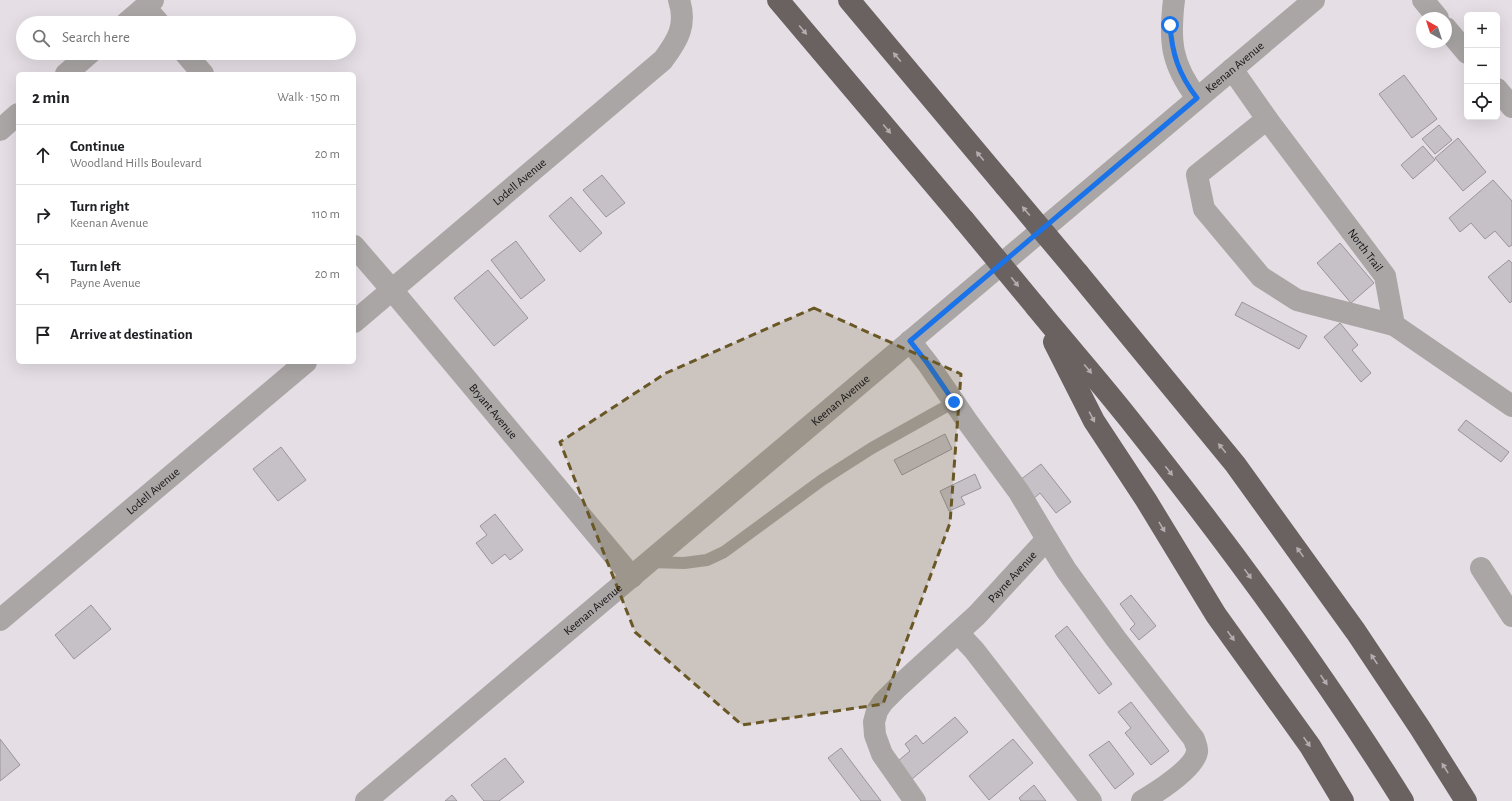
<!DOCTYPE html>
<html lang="en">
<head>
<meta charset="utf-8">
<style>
  :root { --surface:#fff; --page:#f2f2f2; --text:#202124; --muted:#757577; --line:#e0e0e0 }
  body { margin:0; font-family:"Alegreya Sans",sans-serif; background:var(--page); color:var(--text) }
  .controls { position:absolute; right:12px; top:12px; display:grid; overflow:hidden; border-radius:6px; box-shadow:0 4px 16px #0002 }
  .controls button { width:36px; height:36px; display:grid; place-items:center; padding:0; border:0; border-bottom:1px solid var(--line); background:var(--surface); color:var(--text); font:20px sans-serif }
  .compass { position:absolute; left:1416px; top:12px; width:36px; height:36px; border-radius:50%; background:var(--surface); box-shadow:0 4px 16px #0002; rotate:321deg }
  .stop { position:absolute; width:12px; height:12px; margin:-9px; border:3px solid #1a73e8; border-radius:50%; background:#fff }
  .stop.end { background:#1a73e8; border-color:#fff; box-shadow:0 1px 4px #0008 }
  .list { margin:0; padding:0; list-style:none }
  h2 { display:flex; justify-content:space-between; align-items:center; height:52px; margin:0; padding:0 16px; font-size:17px }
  h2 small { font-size:13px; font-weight:400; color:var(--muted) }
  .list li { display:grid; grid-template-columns:26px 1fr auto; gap:12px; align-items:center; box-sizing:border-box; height:60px; padding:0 16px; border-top:1px solid var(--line) }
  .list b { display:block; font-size:15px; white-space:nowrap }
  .list p { margin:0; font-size:13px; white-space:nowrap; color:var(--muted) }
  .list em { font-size:13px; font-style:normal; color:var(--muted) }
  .icon { flex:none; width:22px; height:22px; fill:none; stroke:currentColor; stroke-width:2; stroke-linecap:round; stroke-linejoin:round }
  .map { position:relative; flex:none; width:1512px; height:801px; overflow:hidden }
  .search { position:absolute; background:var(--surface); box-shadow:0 4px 16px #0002; left:16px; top:16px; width:340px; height:44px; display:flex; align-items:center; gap:10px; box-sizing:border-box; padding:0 14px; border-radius:22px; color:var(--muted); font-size:15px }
  .panel { position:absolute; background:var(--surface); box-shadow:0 4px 16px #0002; left:16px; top:72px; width:340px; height:292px; border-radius:6px }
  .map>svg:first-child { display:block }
</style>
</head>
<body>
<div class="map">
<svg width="1512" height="801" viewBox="0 0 1512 801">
  <rect width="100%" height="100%" fill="#e5dfe5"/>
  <g fill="#c6c1c6" stroke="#9a959a">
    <path d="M1404 75 1437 119 1412 138 1379 94Z"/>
    <path d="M1439 125 1452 140 1435 154 1422 139Z"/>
    <path d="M1458 138 1486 172 1463 191 1435 158Z"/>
    <path d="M1423 146 1435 160 1413 179 1401 165Z"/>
    <path d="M602 175 625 203 606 217 583 190Z"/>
    <path d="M1493 180 1512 201V245L1509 247 1495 231 1485 239 1471 223 1460 232 1449 218Z"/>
    <path d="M571 197 602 233 580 252 549 216Z"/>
    <path d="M516 241 545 280 521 299 491 260Z"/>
    <path d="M1340 243 1374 283 1351 303 1317 263Z"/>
    <path d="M1509 260 1512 263V301L1510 303 1488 277Z"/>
    <path d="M488 270 528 318 494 346 454 298Z"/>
    <path d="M1242 302 1307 336 1299 349 1235 315Z"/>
    <path d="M1340 323 1358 345 1352 350 1371 373 1361 382 1324 337Z"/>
    <path d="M1466 420 1509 452 1501 462 1458 430Z"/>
    <path d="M945 434 952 449 902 475 894 460Z"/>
    <path d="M281 447 306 480 278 501 253 469Z"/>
    <path d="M1041 464 1071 502 1056 513 1040 493 1033 499 1020 480Z"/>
    <path d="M975 474 981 488 961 497 965 504 949 511 940 491Z"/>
    <path d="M495 514 523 550 510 560 505 554 492 564 476 543 487 535 480 526Z"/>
    <path d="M1131 595 1156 626 1139 640 1130 629 1135 624 1120 604Z"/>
    <path d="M91 605 111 629 74 659 55 635Z"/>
    <path d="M1067 626 1112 684 1099 694 1055 636Z"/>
    <path d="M1131 702 1169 751 1151 765 1125 733 1131 728 1118 712Z"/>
    <path d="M955 717 968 732 912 779 898 761 910 751 905 744 916 735 923 744Z"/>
    <path d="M0 739 20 765 0 781Z"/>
    <path d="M1013 739 1033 763 989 800 969 776Z"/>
    <path d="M1109 741 1134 774 1115 789 1089 755Z"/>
    <path d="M841 748 881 801H861L828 758Z"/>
    <path d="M505 758 524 782 499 801H484L471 785Z"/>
    <path d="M1034 785 1046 801H1021L1019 798Z"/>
    <path d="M452 795 457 801H445Z"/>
  </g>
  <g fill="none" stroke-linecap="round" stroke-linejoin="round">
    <path stroke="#a9a6a5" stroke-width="12" d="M650 562 684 563 707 560 724 552 822 480 872 448 954 402"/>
    <g stroke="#a9a6a5" stroke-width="22">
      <path d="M1174 0C1169 41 1171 64 1197 98"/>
      <path d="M145 7 159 23"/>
      <path d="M126 23 153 0"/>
      <path d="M185 53 203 74"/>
      <path id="s1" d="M1232 69 1267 119 1385 276 1394 325 1512 406"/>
      <path d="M66 74 90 53"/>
      <path d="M1267 119 1197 175 1204 209 1261 277 1297 300 1394 325"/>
      <path d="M0 130 18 114"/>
      <path id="s2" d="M354 246 392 290 632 577"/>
      <path id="s3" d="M354 322 663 60C678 40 687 25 679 0"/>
      <path d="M910 341 928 364 967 421 1019 492 1047 539 1066 570 1116 639 1194 739C1195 743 1198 748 1197 752 1194 769 1157 792 1142 801"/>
      <path d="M1481 568 1512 616"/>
      <path id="s4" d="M0 620 306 362"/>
      <path d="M958 633 974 650 1091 801"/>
      <path id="s5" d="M915 801 882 754 875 735 874 722 877 711 883 702 899 686 977 615 1047 539"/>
    </g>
    <g stroke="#a9a6a5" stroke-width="22">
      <path d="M1423 0 1438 18"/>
      <path d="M1446 28 1467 53"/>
      <path d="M1497 89 1512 107"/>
      <path id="s6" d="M366 801 1314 0"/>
    </g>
    <g stroke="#696261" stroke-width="22">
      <path d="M778 0 964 220"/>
      <path d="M849 0 1005 186"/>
      <path d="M1078 273 1235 464 1356 632 1420 728 1466 801"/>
      <path d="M1036 307C1067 345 1099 381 1129 419 1227 542 1320 668 1403 801"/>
      <path d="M1054 342 1094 421 1146 500 1216 615 1310 746 1343 801"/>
    </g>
    <g stroke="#696261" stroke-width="22">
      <path d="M1005 186 1078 273"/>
      <path d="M964 220 1036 307"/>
    </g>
  </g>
  <defs><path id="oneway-solid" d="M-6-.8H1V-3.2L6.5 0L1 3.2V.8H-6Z"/></defs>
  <g fill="#b3adb0">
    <use href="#oneway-solid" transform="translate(803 30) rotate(50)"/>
    <use href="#oneway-solid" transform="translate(897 57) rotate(-130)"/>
    <use href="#oneway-solid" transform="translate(887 129) rotate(50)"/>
    <use href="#oneway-solid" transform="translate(980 156) rotate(-130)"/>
    <use href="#oneway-solid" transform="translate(1026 211) rotate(-130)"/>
    <use href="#oneway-solid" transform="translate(1015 282) rotate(51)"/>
    <use href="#oneway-solid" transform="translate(1088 369) rotate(50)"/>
    <use href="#oneway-solid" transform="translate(1092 417) rotate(62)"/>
    <use href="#oneway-solid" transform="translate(1222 448) rotate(-129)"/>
    <use href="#oneway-solid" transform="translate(1169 471) rotate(52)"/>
    <use href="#oneway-solid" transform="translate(1162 527) rotate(59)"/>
    <use href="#oneway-solid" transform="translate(1300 552) rotate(-126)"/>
    <use href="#oneway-solid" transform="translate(1248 574) rotate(54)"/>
    <use href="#oneway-solid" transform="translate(1231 636) rotate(54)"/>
    <use href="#oneway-solid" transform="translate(1374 659) rotate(-124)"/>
    <use href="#oneway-solid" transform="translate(1324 680) rotate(56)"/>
    <use href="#oneway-solid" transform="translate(1307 742) rotate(55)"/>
    <use href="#oneway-solid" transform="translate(1445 768) rotate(-122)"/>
  </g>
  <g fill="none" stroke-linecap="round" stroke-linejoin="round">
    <path stroke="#1a73e8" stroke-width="5" d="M954 402 928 364 910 341 1197 98C1179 75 1172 54 1170 25"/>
  </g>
  <path fill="#695826" fill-opacity="0.2" stroke="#695826" stroke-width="3" stroke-dasharray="8 5" stroke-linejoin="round" d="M814 308 961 374 950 523 883 704 742 725 635 632 560 442 666 373Z"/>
  <g text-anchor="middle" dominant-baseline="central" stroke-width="3.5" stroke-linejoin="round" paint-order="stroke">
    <g font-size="12" fill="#121012" stroke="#e5dfe5">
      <text stroke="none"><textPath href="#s6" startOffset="1137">Keenan Avenue</textPath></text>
      <text stroke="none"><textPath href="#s3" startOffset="217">Lodell Avenue</textPath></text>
      <text stroke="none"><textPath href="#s1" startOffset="225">North Trail</textPath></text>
      <text stroke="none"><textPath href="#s6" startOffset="621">Keenan Avenue</textPath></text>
      <text stroke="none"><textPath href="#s2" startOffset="216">Bryant Avenue</textPath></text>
      <text stroke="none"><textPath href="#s4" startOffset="200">Lodell Avenue</textPath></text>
      <text stroke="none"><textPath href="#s5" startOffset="293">Payne Avenue</textPath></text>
      <text stroke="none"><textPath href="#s6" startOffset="297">Keenan Avenue</textPath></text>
    </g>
  </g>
</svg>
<div class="controls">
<button>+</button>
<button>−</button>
<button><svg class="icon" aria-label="locate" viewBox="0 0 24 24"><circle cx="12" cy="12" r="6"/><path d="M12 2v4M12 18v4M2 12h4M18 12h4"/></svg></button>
</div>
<svg class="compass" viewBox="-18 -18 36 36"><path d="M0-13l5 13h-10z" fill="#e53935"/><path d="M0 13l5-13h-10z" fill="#757577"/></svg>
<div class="stop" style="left:1170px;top:25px"></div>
<div class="stop end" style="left:954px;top:402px"></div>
<div class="search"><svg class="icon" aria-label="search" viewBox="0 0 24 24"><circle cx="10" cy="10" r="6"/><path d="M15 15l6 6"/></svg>Search here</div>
<section class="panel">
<h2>2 min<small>Walk · 150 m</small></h2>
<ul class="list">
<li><svg class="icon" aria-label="ahead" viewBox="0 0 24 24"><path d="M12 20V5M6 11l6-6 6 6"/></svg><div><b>Continue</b><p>Woodland Hills Boulevard</p></div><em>20 m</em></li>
<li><svg class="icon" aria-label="right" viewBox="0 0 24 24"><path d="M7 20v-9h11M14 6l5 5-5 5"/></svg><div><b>Turn right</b><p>Keenan Avenue</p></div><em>110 m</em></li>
<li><svg class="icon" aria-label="left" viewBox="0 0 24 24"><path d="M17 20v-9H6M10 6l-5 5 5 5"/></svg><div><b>Turn left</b><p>Payne Avenue</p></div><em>20 m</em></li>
<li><svg class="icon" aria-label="arrive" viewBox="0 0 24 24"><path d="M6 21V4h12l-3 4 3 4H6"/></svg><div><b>Arrive at destination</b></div></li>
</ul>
</section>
</div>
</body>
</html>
